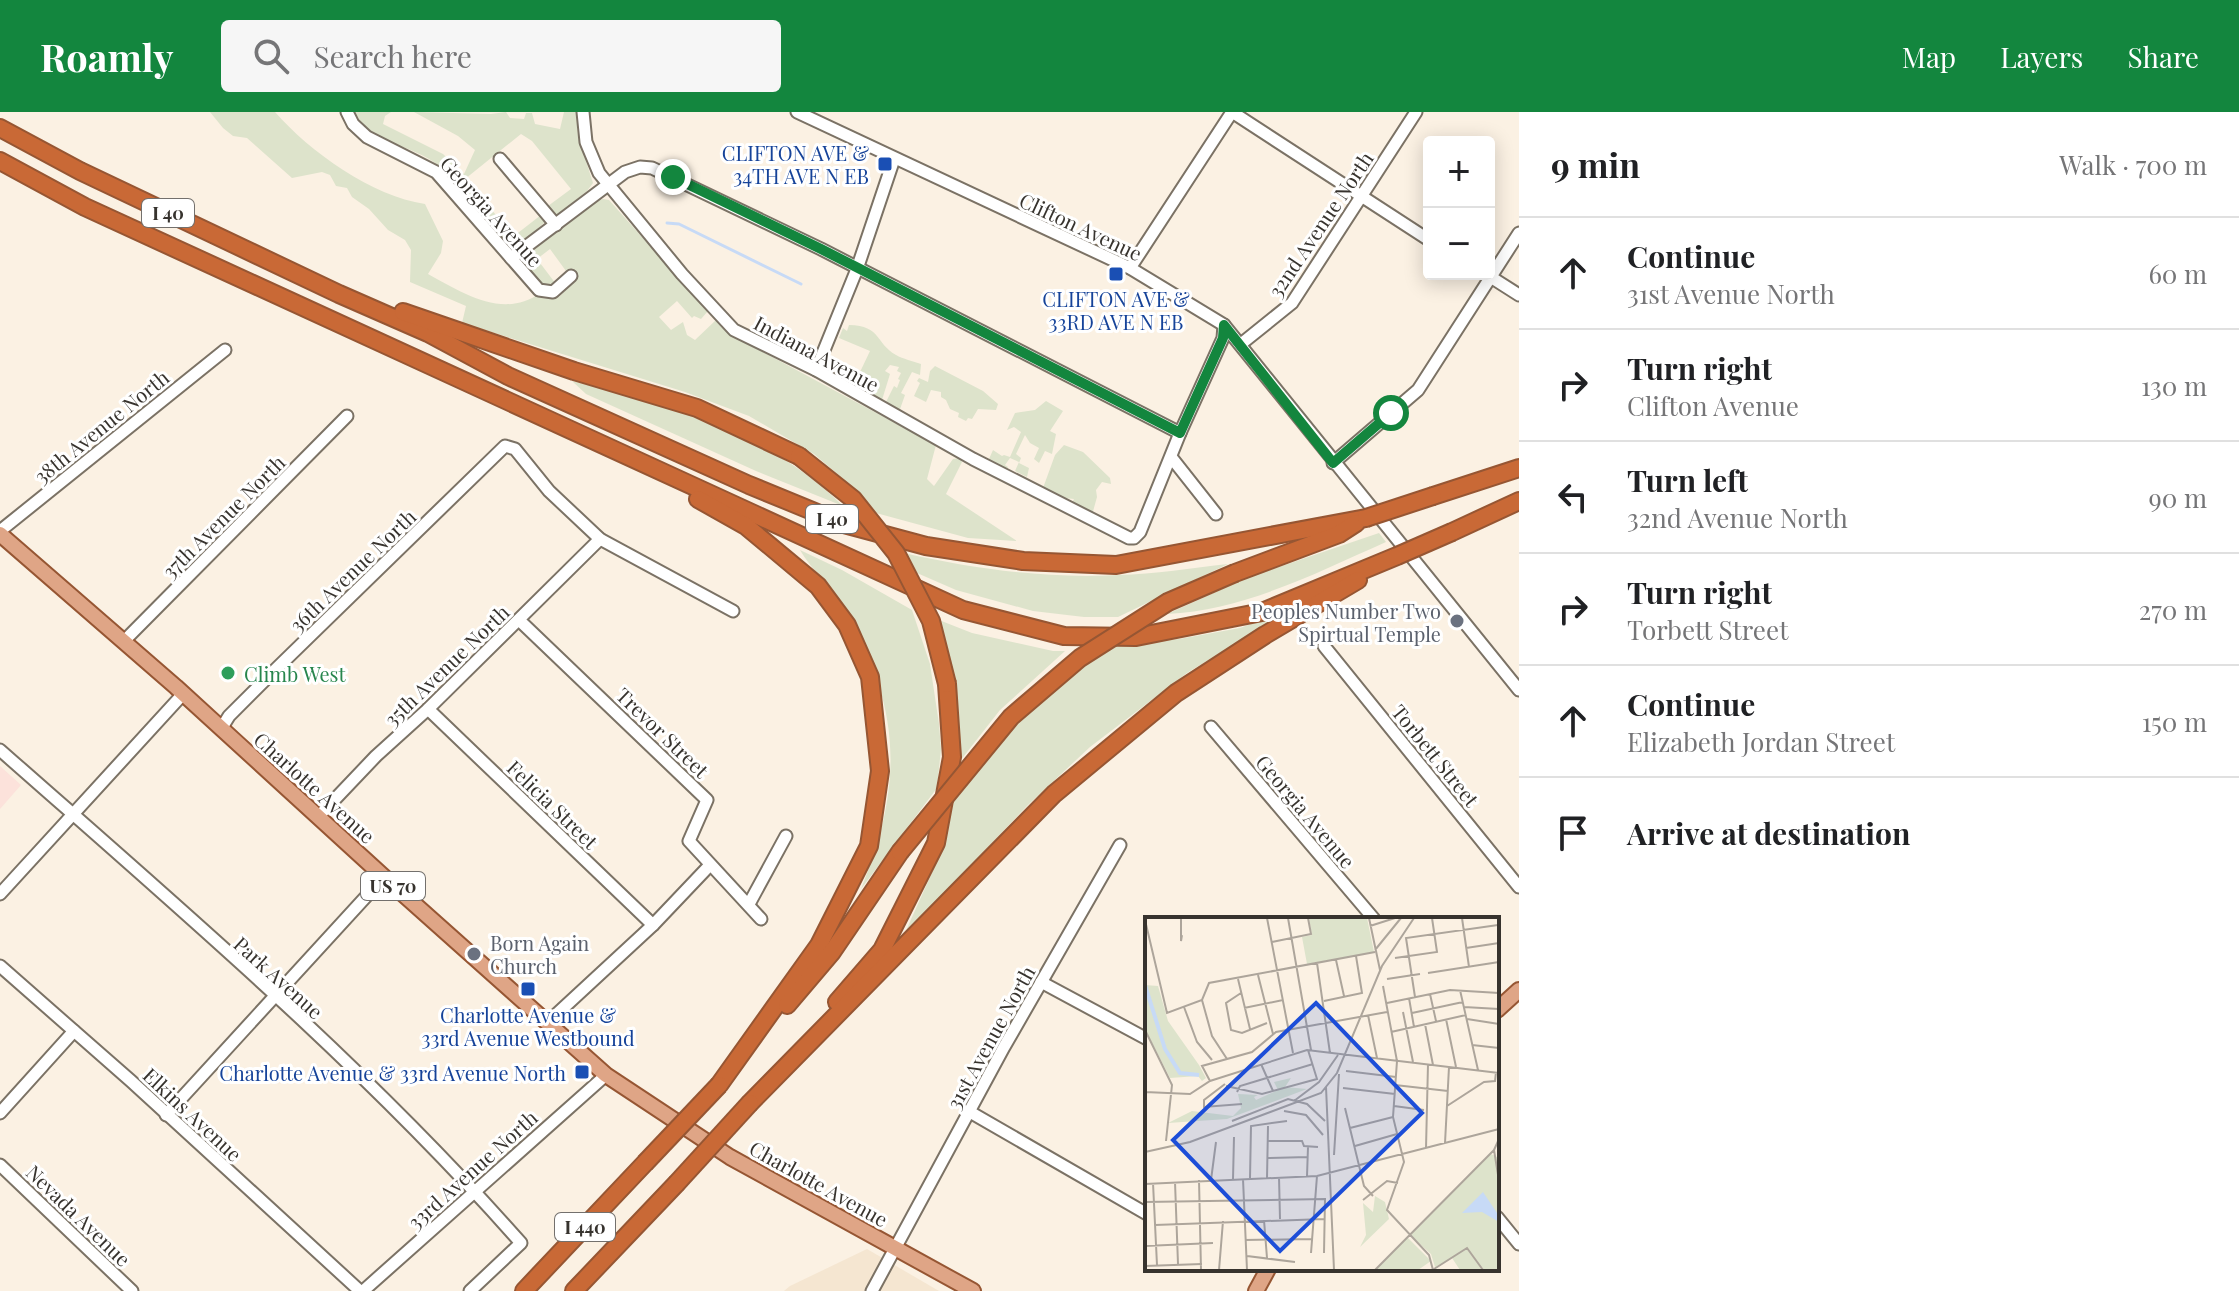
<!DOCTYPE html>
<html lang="en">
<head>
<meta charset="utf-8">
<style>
  :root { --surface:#fff; --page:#f6f6f6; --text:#202124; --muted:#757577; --line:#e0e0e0; --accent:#13863e }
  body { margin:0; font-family:"Playfair Display",serif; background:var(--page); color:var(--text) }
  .controls { position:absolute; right:24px; top:24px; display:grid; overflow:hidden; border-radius:8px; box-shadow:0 4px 20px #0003 }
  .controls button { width:72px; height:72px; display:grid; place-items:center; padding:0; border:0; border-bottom:2px solid var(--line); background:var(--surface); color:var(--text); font:40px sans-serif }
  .stop { position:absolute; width:24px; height:24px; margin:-18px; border:6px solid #13863e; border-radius:50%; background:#fff }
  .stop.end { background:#13863e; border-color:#fff; box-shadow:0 2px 8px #0008 }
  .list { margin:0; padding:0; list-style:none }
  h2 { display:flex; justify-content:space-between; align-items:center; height:104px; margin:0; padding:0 32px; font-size:34px }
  h2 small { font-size:26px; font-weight:400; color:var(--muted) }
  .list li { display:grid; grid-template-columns:52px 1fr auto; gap:24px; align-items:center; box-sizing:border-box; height:112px; padding:0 32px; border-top:2px solid var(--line) }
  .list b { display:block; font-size:30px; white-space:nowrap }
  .list p { margin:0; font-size:26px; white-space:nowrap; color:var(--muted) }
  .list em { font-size:26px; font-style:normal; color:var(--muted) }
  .icon { flex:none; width:44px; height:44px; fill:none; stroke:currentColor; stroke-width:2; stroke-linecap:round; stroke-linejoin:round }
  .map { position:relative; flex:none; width:1519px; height:1179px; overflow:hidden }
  header { display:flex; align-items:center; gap:48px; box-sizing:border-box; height:112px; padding:0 40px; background:var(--accent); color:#fff }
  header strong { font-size:38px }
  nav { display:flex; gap:44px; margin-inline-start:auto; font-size:28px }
  .search { width:560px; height:72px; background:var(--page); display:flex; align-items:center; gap:20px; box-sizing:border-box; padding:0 28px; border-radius:8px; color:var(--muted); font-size:30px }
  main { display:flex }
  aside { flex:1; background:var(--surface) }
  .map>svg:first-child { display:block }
</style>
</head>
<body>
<header>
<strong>Roamly</strong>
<div class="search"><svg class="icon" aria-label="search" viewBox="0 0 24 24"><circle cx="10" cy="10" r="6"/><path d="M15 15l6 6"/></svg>Search here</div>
<nav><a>Map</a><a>Layers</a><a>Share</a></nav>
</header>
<main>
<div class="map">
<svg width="1519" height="1179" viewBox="0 0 1519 1179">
  <rect width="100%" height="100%" fill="#fbf1e3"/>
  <path fill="#f5e6d1" d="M867 1137 939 1179H784L790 1174Z"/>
  <path fill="#fce2db" d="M0 654 21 673 0 697Z"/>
  <g fill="#dde3cb">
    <path d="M210 0H275C310 40 372 84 425 92L443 129 441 141 428 162C461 180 503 208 540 181L549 187 559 185 577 167 566 159 550 137 537 147 556 172 554 175 545 176 526 154V144L594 90 603 87 609 88 708 199 701 207 694 204 692 206 677 189 659 205 671 218 683 210 687 223 695 228 716 208 735 225 936 333 927 367 934 374 953 347 960 346 962 350 946 382 1017 429 968 426 876 401 842 366 814 342 749 304 685 280 462 211 466 194 410 170 411 138 405 128 388 118 369 97 352 85 347 76 336 74 330 63 322 60 292 66 247 26 233 24 223 16Z"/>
    <path d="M354 0H391L385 4 383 12 443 42 464 62 475 38 458 24 414 0 491 2 506 0 510 6 524 7 526 1H532L535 12 560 17 564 0H576L578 24 593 71 587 79 556 104 548 94 571 77 532 29 521 22 465 67 514 124 541 103 546 109 523 130 510 132C481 113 466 74 438 53 413 33 370 31 354 0Z"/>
    <path d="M849 213C882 214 875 231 896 243 903 247 913 249 921 252L920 263 912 260 901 281 905 283 899 300 885 292 894 274 897 276 900 268 898 267 901 261 897 259 899 255 890 253 885 259 890 262 882 288 876 287 869 280 865 286 851 279 870 239 839 226 843 216 847 219Z"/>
    <path d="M935 254 983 279 998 292 996 298 978 297 972 307 968 306 966 309 958 305 959 301 950 297 946 288 941 285V280L931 278 926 290 914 284 920 271 917 269 919 266 928 270 930 259Z"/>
    <path d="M572 269C669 293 771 322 843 394L756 359 586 282Z"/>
    <path d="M1046 289 1063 299 1050 319 1056 322 1052 342 1045 339 1039 351 1034 347 1039 336 1030 331 1025 323 1016 342 1021 346 1019 351 1029 356 1027 365 1015 359 1019 350 1010 346 1005 353 1008 355 1007 357 989 347 993 338 1002 344 1004 343 1010 345 1021 320 1014 315 1007 318 1015 301 1035 298Z"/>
    <path d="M1064 333 1083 340 1110 366 1111 372 1102 370 1096 378 1097 385 1092 403 1072 391 1074 387 1064 386 1043 376 1055 343Z"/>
    <path d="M1379 421 1386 430C1316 461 1245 498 1167 502L1249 465Z"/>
    <path d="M800 438 842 458 912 498 930 552 939 612 941 637 937 676 861 777C905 669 901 592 841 492 829 473 811 457 800 438Z"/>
    <path d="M904 441C974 457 1046 467 1118 463 1155 462 1192 456 1228 452L1118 505H1084L1033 499 956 478 917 461Z"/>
    <path d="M1273 504 1274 508 1187 561 1090 635 1028 693 904 823 935 754 953 689 1016 613 1070 562 1111 533 1179 527 1240 516Z"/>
    <path d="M939 508 972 521 1053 539H1065L1000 598 960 649C961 600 954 555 939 508Z"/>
  </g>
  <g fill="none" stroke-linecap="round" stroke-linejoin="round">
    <path stroke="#c7daf6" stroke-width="3" d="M667 111 679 112 801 172"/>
    <g stroke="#7b7265" stroke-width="15">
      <g id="minor">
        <path d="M347 0 353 12 367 25 436 60 539 178 553 180 571 164"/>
        <path d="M583 0 586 30 599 61 682 162 734 218 816 258 973 347 1129 426H1134L1140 420 1180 321 1223 226 1224 213"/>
        <path d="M797 0 1130 156 1224 213 1519 578"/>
        <path d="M1232 0 1429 128"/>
        <path d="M500 47 556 113"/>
        <path d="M511 146 625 60 640 55 652 56 821 137 1180 321"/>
        <path d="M1130 156 1232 0"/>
        <path d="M1486 162 1519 183"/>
        <path d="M1241 232 1292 191 1416 0"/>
        <path d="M816 258 857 157 894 47"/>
        <path d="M1171 345 1216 402"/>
        <path d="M1333 351 1418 278 1519 121"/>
        <path d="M0 419 225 238"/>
        <path d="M519 508 707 688 689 729 761 807"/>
        <path d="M124 529 347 304"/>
        <path d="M1324 534 1519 775"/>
        <path d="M428 597 653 813"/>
        <path d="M1211 615 1374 807"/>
        <path d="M221 617 229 604 277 556 505 334 515 337 549 379 600 427 733 499"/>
        <path d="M0 638C179 796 363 952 521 1131L470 1179"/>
        <path d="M318 705 376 644 428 597 600 427"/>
        <path d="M0 782 183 582"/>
        <path d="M749 792 786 724"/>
        <path d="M0 854 131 969 360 1179"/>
        <path d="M1041 870 1147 927"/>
        <path d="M547 911 653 813 710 753"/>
        <path d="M970 1000 1147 1102"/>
        <path d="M0 1001 74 919"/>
        <path d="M166 1003 384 765"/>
        <path d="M0 1053 132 1179"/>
        <path d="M1497 1105 1519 1132"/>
        <path d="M363 1179 606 963"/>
        <path d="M872 1179 1004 935 1120 733"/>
      </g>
    </g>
    <g stroke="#965633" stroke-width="18">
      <g id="major">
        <path d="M0 422 176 575 384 765 606 963 730 1045 973 1179"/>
        <path d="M1497 898 1519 878"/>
        <path d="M1256 1179 1268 1157"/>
      </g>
    </g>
    <g stroke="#965633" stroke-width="20">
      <g id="highway">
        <path d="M0 16 80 59 339 182 428 221 508 264 749 373 844 412 926 434 1023 449 1116 453 1366 406"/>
        <path d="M0 49 85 95 963 498 1064 524 1136 525 1262 500 1397 444"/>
        <path d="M403 200 574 259 697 296 799 344"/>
        <path d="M1433 384 1519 356"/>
        <path d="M698 387 746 414 818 474 847 513 870 565 880 659 869 734 819 833 719 973"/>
        <path d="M1452 420 1519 389"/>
        <path d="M1235 461 1339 422 1356 411"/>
        <path d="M837 890 882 838 936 731 952 645 947 572"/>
        <path d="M787 893 832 840 900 740"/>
        <path d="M750 991 1054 682 1176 581 1265 523 1358 468"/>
        <path d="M524 1179 645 1051"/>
        <path d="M574 1179 676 1072"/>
      </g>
    </g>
    <use href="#minor" stroke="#fff" stroke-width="11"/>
    <use href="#major" stroke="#dfa586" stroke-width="14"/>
    <use href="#highway" stroke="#c96936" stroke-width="16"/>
    <g stroke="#965633" stroke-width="20" stroke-linecap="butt">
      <g id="highway-bridge">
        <path d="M799 344 853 387 896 441 931 509 947 572"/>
        <path d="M1366 406 1433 384"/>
        <path d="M1397 444 1452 420"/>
        <path d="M900 740 1011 605 1080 546 1168 490 1235 461"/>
        <path d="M645 1051 719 973"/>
        <path d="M676 1072 750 991"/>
      </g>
    </g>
    <use href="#highway-bridge" stroke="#c96936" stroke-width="16"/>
  </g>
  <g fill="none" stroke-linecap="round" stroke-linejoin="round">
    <path stroke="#13863e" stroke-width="10" d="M673 65 821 137 1180 321 1223 226 1224 213 1333 351 1391 301"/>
  </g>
  <g fill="#1a4fb4" stroke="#fff" stroke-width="3">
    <rect x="877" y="44" width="16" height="16" rx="4"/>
    <rect x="1108" y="154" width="16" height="16" rx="4"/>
    <rect x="520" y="869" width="16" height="16" rx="4"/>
    <rect x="574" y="952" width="16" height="16" rx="4"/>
  </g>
  <g fill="#6b7280" stroke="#fff" stroke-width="3">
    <circle cx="1457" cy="509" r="8"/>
    <circle cx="474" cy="842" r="8"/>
  </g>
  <circle fill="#2e9e5b" stroke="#fff" stroke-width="3" cx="228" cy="561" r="8"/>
  <g text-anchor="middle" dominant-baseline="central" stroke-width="6" stroke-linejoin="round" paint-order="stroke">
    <g fill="#fff" stroke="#73706d" stroke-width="2">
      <rect x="142" y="87" width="52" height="28" rx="6"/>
      <rect x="806" y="393" width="52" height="28" rx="6"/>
      <rect x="361" y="760" width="64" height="28" rx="6"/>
      <rect x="555" y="1101" width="60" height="28" rx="6"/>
    </g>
    <g font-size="18" font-weight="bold" fill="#37332e">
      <text x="168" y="101">I 40</text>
      <text x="832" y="407">I 40</text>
      <text x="393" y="774">US 70</text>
      <text x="585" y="1115">I 440</text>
    </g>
    <g font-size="20" fill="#164399" stroke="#fff" text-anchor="end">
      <text x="869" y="40">CLIFTON AVE &amp;<tspan x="869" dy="23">34TH AVE N EB</tspan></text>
      <text x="1116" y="186" text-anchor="middle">CLIFTON AVE &amp;<tspan x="1116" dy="23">33RD AVE N EB</tspan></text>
      <text x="528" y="902" text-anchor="middle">Charlotte Avenue &amp;<tspan x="528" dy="23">33rd Avenue Westbound</tspan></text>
      <text x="566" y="960">Charlotte Avenue &amp; 33rd Avenue North</text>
    </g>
    <g font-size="20" fill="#37332e" stroke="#fff">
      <text transform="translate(492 99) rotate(48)">Georgia Avenue</text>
      <text transform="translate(1320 112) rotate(-56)">32nd Avenue North</text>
      <text transform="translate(1081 114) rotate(25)">Clifton Avenue</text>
      <text transform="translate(817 241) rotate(28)">Indiana Avenue</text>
      <text transform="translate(101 314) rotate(-39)">38th Avenue North</text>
      <text transform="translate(223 404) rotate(-45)">37th Avenue North</text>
      <text transform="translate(352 458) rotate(-44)">36th Avenue North</text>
      <text transform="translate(446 553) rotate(-44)">35th Avenue North</text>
      <text transform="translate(663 620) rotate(44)">Trevor Street</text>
      <text transform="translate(1436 643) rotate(51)">Torbett Street</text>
      <text transform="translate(315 675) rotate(42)">Charlotte Avenue</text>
      <text transform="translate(553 692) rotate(44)">Felicia Street</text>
      <text transform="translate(1306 699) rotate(50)">Georgia Avenue</text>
      <text transform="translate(279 865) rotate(42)">Park Avenue</text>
      <text transform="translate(990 925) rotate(-61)">31st Avenue North</text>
      <text transform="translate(193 1002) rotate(43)">Elkins Avenue</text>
      <text transform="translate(472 1057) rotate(-42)">33rd Avenue North</text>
      <text transform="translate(819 1071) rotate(29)">Charlotte Avenue</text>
      <text transform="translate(79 1103) rotate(44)">Nevada Avenue</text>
    </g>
    <g font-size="20" fill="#5b616d" stroke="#fff" text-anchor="end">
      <text x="1441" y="498">Peoples Number Two<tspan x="1441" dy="23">Spirtual Temple</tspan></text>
      <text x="490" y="830" text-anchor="start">Born Again<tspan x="490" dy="23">Church</tspan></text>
    </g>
    <g font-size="20" fill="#27864d" stroke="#fff" text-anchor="start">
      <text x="244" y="561">Climb West</text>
    </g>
  </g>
  <g transform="translate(1145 805)">
    <rect width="354" height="354" fill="#fbf1e3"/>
    <path d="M164 1H222L229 35 162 47 157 20 167 18ZM0 68 13 69 23 104 54 148 61 161 57 164 53 159 25 161 0 112ZM146 161 140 170 162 172 82 202 23 206 47 194 88 199 96 191 93 177 113 178 109 180 111 183 133 173 129 165ZM346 237 352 240 354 266V353H315L307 341 290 350 286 337 265 318ZM230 279 240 285 244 302 215 330 221 318 218 286 228 295ZM262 320 286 344 273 353H231Z" fill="#dde3cb"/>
    <path d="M338 275 354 299V305L337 295 317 296Z" fill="#c7daf6"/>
    <path fill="none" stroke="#c7daf6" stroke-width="4" d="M0 68 20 132 35 156 54 158"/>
    <path fill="none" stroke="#ada59b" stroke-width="2" d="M36 1V24L37 18M122 1 148 136M143 1 166 133M224 1 235 53M317 1 324 50M0 3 22 96 57 83 64 66 230 35M225 9 250 1M127 25 166 17 163 1M321 31 354 26M230 33 256 1M250 41 292 35 287 1M191 43 199 79M172 46 185 136M283 56 354 45M113 58 128 117M93 62 105 112M242 62 275 57M238 69 252 144 248 200 259 245 242 293 284 338 288 353M315 73 333 153M96 76 81 86 86 113 97 116 122 106M285 77 291 104M270 80 261 21 353 8M264 81 269 110M57 83 67 119 82 142M179 84 217 76 211 39M242 86 305 73 354 76M39 90 52 125 67 143M319 90 354 92M99 91 138 83M258 95 268 145M267 96 318 85M223 98 232 141M301 102 311 150M322 102 354 107M280 107 288 148M0 113 27 168 21 224M246 115 321 98M327 128 354 131M116 147 128 174M0 149V182M201 154 251 160M65 164 57 149 107 135 131 115 242 95M80 167 59 183V190L97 187M250 168 303 174M81 169 117 177 172 162 163 133M181 170 189 353M198 171 250 177M0 175 45 177 65 164 162 133 354 156M92 175 95 169 168 147M149 184 174 165 193 138M249 189 279 193M302 189 339 165 350 164 351 155M200 191 219 269 228 279M139 194 161 198 178 218M87 204 143 182 162 187 180 204M205 211 248 200M354 222 349 233 354 264M123 224H157L159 229 173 230M300 226 304 150M210 229 252 217M281 231 283 147M0 235 45 225 176 176 192 156 237 49 269 1M189 238 194 157M123 241 163 240M162 259 163 230M134 260 135 302M105 261 106 209 142 204M122 261 123 209M88 262 89 220M98 262 102 353M54 263 56 353M66 263 71 225M30 265 33 347M8 266 12 348M0 267 172 259 354 212M218 283 242 264 253 266M0 285 180 282 179 336M119 303 122 341M10 308 179 302M100 323 167 322M0 329 68 326M166 336 172 259M102 339 150 345M0 349 57 347M289 352 322 331 338 353M74 353 78 304M230 353 349 233"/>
    <path fill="#1d4ed8" fill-opacity="0.15" stroke="#1d4ed8" stroke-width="4" d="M171 86 277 196 135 334 28 223Z"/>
    <rect width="354" height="354" fill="none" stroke="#37332e" stroke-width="4"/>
  </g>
</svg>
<div class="controls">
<button>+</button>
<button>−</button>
</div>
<div class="stop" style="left:1391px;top:301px"></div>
<div class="stop end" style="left:673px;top:65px"></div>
</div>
<aside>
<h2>9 min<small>Walk · 700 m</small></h2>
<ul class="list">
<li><svg class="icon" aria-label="ahead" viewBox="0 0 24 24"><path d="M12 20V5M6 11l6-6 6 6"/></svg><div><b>Continue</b><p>31st Avenue North</p></div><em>60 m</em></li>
<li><svg class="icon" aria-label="right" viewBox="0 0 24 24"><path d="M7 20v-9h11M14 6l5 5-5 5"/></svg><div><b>Turn right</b><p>Clifton Avenue</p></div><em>130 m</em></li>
<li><svg class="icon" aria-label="left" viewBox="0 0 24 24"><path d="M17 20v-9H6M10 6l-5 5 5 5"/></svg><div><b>Turn left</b><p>32nd Avenue North</p></div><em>90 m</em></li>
<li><svg class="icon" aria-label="right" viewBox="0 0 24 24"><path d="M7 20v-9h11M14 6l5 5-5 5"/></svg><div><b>Turn right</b><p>Torbett Street</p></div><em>270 m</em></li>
<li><svg class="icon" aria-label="ahead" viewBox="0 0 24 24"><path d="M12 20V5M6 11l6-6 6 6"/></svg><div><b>Continue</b><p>Elizabeth Jordan Street</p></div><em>150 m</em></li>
<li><svg class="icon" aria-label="arrive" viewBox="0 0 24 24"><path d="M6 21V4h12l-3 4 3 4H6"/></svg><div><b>Arrive at destination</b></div></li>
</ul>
</aside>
</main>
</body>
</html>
